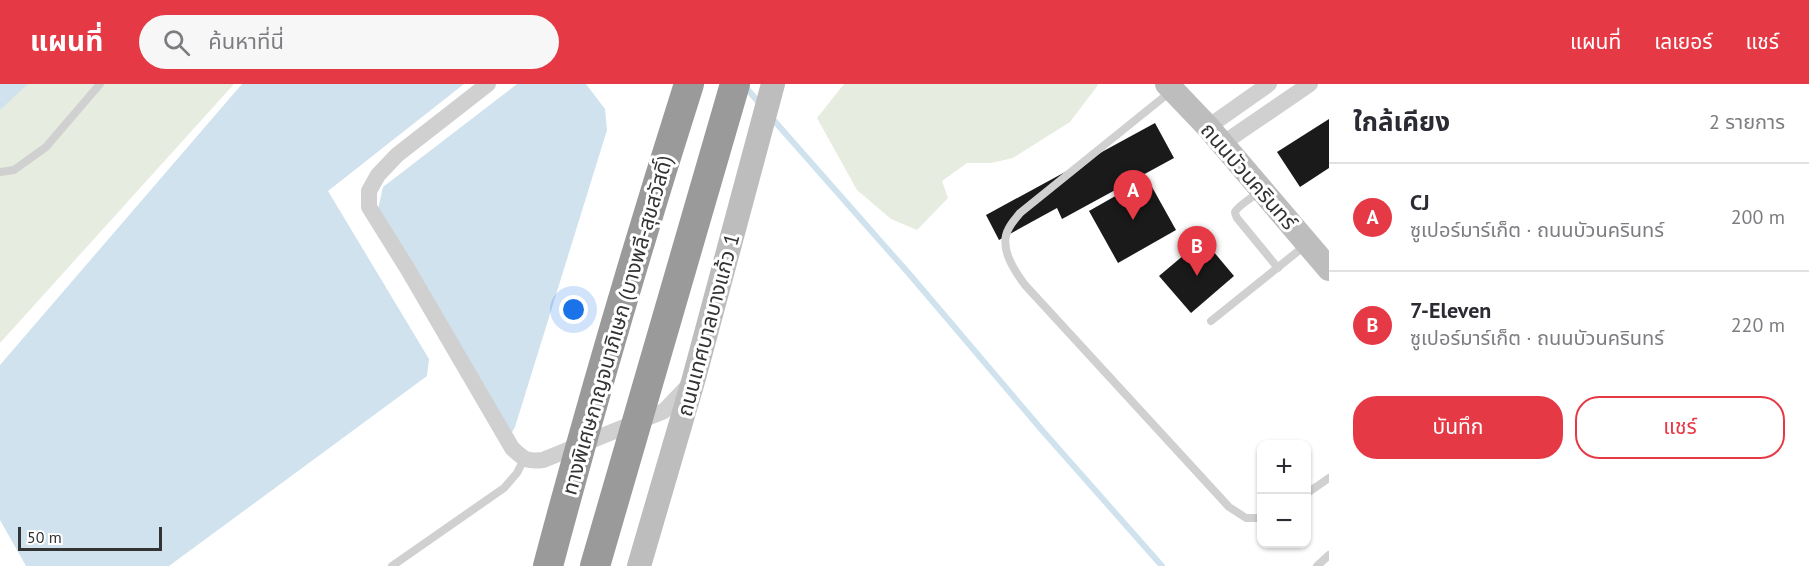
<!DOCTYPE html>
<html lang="th">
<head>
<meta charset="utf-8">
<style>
  :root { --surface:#fff; --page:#f7f7f7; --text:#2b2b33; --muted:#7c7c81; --line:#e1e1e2; --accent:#e63946 }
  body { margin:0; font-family:"PT Sans","Noto Sans Thai",sans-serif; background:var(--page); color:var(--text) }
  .controls { position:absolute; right:18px; bottom:18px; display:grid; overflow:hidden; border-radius:12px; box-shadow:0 2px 4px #0004 }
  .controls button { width:54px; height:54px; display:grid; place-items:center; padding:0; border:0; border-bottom:2px solid var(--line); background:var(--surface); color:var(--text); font:30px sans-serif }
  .scale { position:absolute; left:18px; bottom:15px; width:144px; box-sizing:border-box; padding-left:6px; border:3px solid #333; border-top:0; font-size:16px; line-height:21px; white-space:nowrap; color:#333; -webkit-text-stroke:4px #fff; paint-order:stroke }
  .you { position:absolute; left:574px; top:226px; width:21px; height:21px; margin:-15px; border:4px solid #fff; border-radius:50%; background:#1a73e8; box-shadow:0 0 0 9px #1a73e833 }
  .badge { display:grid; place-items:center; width:39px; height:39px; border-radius:50%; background:var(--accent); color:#fff; font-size:20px; font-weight:700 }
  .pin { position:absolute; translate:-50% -50px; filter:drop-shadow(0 2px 3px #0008) }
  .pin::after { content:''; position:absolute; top:32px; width:21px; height:18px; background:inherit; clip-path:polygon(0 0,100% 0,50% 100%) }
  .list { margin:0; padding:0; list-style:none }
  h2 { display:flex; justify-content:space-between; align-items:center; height:78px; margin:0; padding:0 24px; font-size:26px }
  h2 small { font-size:20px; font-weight:400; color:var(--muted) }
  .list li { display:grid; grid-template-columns:39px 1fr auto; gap:18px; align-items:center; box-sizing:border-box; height:108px; padding:0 24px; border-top:2px solid var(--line) }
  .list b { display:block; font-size:22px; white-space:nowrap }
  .list p { margin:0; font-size:20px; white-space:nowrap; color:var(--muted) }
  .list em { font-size:20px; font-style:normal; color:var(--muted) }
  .actions { display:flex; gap:12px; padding:18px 24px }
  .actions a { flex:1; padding:14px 0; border:2px solid var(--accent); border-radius:24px; text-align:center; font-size:21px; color:var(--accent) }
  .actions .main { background:var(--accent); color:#fff }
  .icon { flex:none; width:33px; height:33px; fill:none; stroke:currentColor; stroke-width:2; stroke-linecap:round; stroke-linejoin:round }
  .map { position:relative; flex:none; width:1329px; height:482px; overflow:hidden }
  header { display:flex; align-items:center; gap:36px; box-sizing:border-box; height:84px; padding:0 30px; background:var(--accent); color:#fff }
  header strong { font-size:28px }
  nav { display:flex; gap:33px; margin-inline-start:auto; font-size:21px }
  .search { width:420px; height:54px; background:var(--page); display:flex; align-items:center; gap:15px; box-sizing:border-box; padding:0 21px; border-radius:33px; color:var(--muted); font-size:22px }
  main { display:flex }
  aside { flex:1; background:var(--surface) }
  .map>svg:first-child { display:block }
</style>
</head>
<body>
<header>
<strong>แผนที่</strong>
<div class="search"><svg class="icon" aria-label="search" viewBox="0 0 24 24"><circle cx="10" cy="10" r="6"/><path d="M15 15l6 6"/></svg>ค้นหาที่นี่</div>
<nav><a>แผนที่</a><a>เลเยอร์</a><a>แชร์</a></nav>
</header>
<main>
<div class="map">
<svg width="1329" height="482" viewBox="0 0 1329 482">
  <rect width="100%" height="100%" fill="#fff"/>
  <g fill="#e6ecdf">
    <path d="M0 0H234L0 259Z"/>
    <path d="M844 0H1097L1098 1 1070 38 1013 74 991 79H967L942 97 948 114 917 146 891 135 857 106 817 34Z"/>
  </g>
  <g fill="#cfe2ee">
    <path d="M0 0H28L0 26Z"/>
    <path d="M242 0H464L328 107 429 275 427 292 169 482H26L0 436V281Z"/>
    <path d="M517 0H586L605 25 607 46 515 343 511 350 378 125 383 103Z"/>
  </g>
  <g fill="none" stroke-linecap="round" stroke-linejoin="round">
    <g stroke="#cfe2ee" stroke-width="6">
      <path d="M743 0 760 20"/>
      <path d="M770 32 911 192 1041 345 1162 482"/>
    </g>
  </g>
  <g fill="#1a1a1a">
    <path d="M1329 35V84L1300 103 1277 68Z"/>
    <path d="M1155 39 1174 74 1062 135 1057 124 999 156 986 131Z"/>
    <path d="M1147 94 1176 146 1118 179 1089 127Z"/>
    <path d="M1203 155 1234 192 1191 229 1159 192Z"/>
  </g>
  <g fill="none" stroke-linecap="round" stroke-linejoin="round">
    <g stroke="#d0d0d0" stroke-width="8">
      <path d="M1170 8 1020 129C1017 133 1012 138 1009 144 998 163 1014 186 1025 201L1229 423 1246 434H1262"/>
      <path d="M0 88 14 86 46 63 100 0"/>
      <path d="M1261 107C1255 111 1237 123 1235 128 1235 130 1236 132 1237 134L1278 184"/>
      <path d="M1211 237 1307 160"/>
      <path d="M1306 410 1329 394"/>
      <path d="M392 482 504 404 517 389 524 375"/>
      <path d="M1317 482 1329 471"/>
    </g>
    <g stroke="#d0d0d0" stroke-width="16">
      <path d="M488 0 397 71 378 91 369 107V123L407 184 512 364C523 375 527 378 543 376L664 327 688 302"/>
      <path d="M1208 43 1269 0"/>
      <path d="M1222 60 1310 0"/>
    </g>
    <g stroke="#bdbdbd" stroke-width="24">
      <path d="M1167 0 1208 43 1329 185"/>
      <path d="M639 482 694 294 773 0"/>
    </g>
    <g stroke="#9a9a9a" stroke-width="30">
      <path d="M548 482C591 320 638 160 689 0"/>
      <path d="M595 482 735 0"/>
    </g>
  </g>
  <g text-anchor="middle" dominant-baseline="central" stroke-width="6" stroke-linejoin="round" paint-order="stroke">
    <g font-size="21" fill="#333" stroke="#fff">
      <text transform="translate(1249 92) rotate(49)">ถนนบัวนครินทร์</text>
      <text transform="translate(617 241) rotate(-74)">ทางพิเศษกาญจนาภิเษก (บางพลี-สุขสวัสดิ์)</text>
      <text transform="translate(708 241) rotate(-75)">ถนนเทศบาลบางแก้ว 1</text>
    </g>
  </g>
</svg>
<div class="controls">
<button>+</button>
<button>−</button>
</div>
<div class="scale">50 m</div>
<div class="you"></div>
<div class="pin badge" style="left:1133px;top:136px">A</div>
<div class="pin badge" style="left:1197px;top:192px">B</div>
</div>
<aside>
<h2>ใกล้เคียง<small>2 รายการ</small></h2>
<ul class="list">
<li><span class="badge">A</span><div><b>CJ</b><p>ซูเปอร์มาร์เก็ต · ถนนบัวนครินทร์</p></div><em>200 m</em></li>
<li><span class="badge">B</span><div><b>7-Eleven</b><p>ซูเปอร์มาร์เก็ต · ถนนบัวนครินทร์</p></div><em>220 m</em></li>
</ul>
<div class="actions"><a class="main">บันทึก</a><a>แชร์</a></div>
</aside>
</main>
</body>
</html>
